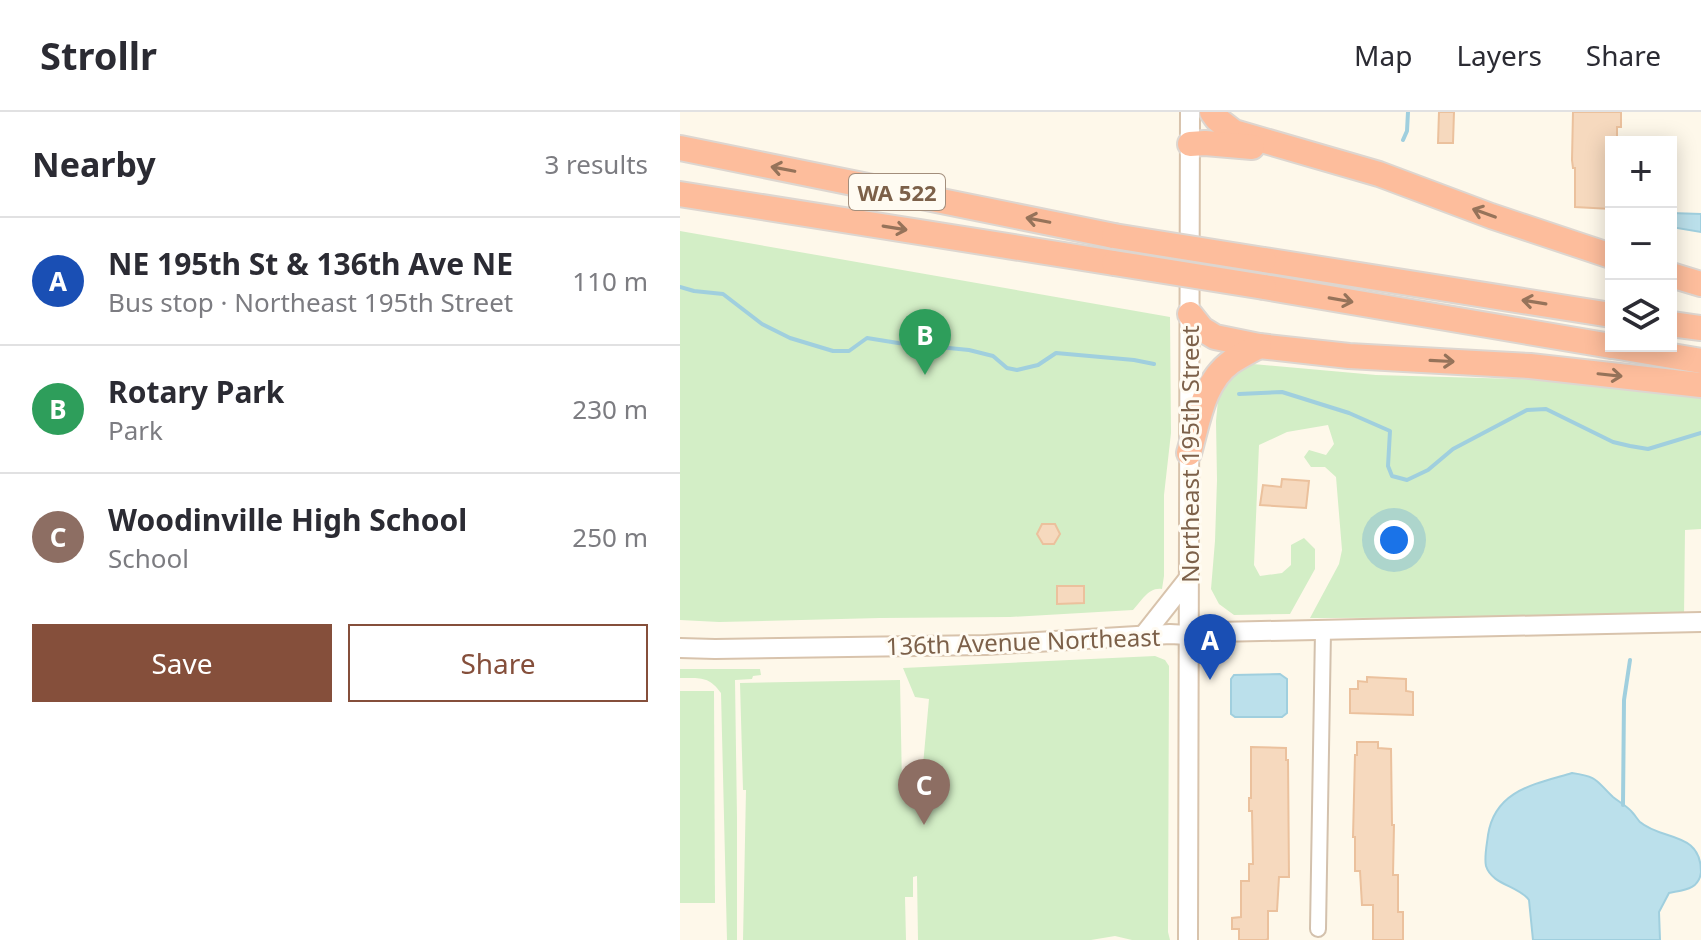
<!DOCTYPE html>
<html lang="en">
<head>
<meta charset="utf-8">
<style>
  :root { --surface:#fff; --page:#f2f2f3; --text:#2b2b33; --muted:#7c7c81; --line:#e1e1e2; --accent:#854f3b }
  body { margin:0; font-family:"Noto Sans",sans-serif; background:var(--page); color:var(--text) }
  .controls { position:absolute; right:24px; top:24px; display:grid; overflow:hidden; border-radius:0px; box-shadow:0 4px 20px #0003 }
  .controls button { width:72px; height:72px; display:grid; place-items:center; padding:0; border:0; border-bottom:2px solid var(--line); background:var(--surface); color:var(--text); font:40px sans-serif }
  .you { position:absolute; left:714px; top:428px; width:28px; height:28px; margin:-20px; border:6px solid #fff; border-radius:50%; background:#1a73e8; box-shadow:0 0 0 12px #1a73e833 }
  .badge { display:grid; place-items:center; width:52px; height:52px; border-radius:50%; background:var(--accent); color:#fff; font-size:26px; font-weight:700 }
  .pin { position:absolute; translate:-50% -66px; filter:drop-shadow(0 2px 4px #0008) }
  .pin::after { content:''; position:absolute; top:42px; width:28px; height:24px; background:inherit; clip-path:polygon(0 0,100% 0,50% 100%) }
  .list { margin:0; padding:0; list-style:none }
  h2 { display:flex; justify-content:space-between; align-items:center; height:104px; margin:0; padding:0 32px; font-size:34px }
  h2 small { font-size:26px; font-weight:400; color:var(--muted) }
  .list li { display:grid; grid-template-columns:52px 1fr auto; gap:24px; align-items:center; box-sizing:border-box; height:128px; padding:0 32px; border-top:2px solid var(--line) }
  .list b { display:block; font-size:30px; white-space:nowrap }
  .list p { margin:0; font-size:26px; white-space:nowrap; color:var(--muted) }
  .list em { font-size:26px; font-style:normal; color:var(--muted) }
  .actions { display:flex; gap:16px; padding:24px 32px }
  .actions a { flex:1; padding:18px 0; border:2px solid var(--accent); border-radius:0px; text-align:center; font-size:28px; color:var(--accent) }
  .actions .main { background:var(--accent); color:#fff }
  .icon { flex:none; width:44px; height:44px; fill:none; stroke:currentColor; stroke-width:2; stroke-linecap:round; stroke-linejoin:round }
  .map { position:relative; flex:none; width:1021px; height:828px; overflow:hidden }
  header { display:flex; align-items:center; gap:48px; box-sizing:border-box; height:112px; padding:0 40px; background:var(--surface); border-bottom:2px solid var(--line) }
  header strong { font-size:38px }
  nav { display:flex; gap:44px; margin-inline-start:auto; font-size:28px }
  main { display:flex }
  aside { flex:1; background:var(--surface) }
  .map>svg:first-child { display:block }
</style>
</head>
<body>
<header>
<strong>Strollr</strong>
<nav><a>Map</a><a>Layers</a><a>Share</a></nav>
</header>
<main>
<aside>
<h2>Nearby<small>3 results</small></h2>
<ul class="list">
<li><span class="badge" style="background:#1a4fb4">A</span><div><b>NE 195th St &amp; 136th Ave NE</b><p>Bus stop · Northeast 195th Street</p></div><em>110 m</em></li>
<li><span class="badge" style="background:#2e9e5b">B</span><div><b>Rotary Park</b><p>Park</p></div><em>230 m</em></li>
<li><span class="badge" style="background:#8d6e63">C</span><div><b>Woodinville High School</b><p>School</p></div><em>250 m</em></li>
</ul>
<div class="actions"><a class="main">Save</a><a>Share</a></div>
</aside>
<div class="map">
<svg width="1021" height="828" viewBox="0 0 1021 828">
  <rect width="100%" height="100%" fill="#fef8ea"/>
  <g fill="#d3eec6">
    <path d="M0 119 490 205 491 321 484 383V464L482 477C468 475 462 489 453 498L330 505 200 506 39 510 0 508Z"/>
    <path d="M573 252 696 263 903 269 1021 281V417L1005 418 1004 505 630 506 659 452 662 438 656 365 645 355H631L624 345 629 338 646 343 654 332 648 313 607 320 579 333 574 453 580 464 602 461 611 453V433L624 426 635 437V457L610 502 554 503 539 492 531 477 535 429 537 368 536 309 538 288 545 269 556 257Z"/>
    <path d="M475 544 485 548 489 554 488 820 490 828H452L435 824 411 828H238L237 764 233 765V785H225L226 828H63L66 678H63L60 571 220 568 222 674 241 675 249 587 235 585 223 556Z"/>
    <path d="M0 557H80L81 563 73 564 72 567 55 568 57 706V828H47L41 581C29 564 20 566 0 566Z"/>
    <path d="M0 579H34L35 791H0Z"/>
  </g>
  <g fill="#bbe0eb" stroke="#a0cfde" stroke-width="2">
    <path d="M991 101 1021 102V120L991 115Z"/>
    <path d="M600 562 607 567V601L602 605H555L551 602V567L554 563Z"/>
    <path d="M892 661C919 665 915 668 933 685 939 690 947 694 952 700 954 702 958 708 960 710 982 729 1021 719 1021 760 1019 778 1003 778 989 781L979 800 980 828H853L849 788C839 774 812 773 806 754 804 745 807 732 808 723 815 678 855 672 892 661Z"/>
  </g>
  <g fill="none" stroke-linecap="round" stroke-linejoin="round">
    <g stroke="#a0cfde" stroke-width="4">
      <path d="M723 28 727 19 728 0"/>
      <path d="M0 175 14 179 43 182 82 212 110 226 153 239H169L187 226 218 231 289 238 313 244 327 256 337 258 358 253 376 241 454 248 474 252"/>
      <path d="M559 282 602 280 669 301 710 319 708 354 712 364 727 368 748 358 773 337 847 298 866 297 933 330 950 334 968 337 1021 321"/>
      <path d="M943 693 944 588 950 548"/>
    </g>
  </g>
  <g fill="#f6d9be" stroke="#ebc19d" stroke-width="2">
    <path d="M759 0H774L773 31H758Z"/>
    <path d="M893 0H941V15H937V30H931V97L895 95V56H893L892 48Z"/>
    <path d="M602 367 629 369 626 396 580 393 583 373 601 375Z"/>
    <path d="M362 412H375L380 422 374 432H363L357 422Z"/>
    <path d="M377 474H404V491L377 492Z"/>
    <path d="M687 565 726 567V579L733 580V603L670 601V577H678V569L687 570Z"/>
    <path d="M677 630H698V636L711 637 712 713H714L713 763H718V800H723V828H693V793H682L680 759H675V725H673L675 643H677Z"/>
    <path d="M571 635 606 636V648H608L609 765H599L597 799H588V827L586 828H559V817H552V806L561 805V769H569V752H573L572 699H569V686H571Z"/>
  </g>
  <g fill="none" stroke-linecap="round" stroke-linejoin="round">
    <g stroke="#d3c1ad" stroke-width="18">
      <path id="street" d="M638 817 643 519"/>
    </g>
    <g stroke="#d8c3ac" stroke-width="22">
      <g id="secondary">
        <path d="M463 524 508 467"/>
        <path d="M0 536 35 537 306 533 490 522 508 523 536 520 1021 510"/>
        <path d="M508 828 510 0"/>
      </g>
    </g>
    <g stroke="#ddd6d0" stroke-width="28">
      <g id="highway">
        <path d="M532 0 537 7 554 20 699 62 811 104 931 144"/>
        <path d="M510 32 525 31 572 35"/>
        <path d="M0 36 434 124"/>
        <path d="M0 82 434 151"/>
        <path d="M584 148 931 203"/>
        <path d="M991 163 1021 172"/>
        <path d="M584 175 931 234"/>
        <path d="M510 202 522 217 535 225 579 234 669 244 850 254 1021 273"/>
        <path d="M991 212 1021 216"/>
        <path d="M933 234 1021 249"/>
        <path d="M509 341C518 310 523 270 551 250 560 244 570 239 579 234"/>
      </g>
    </g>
    <use href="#street" stroke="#fff" stroke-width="14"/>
    <use href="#secondary" stroke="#fff" stroke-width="18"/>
    <use href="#highway" stroke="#fdbd9c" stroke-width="24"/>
    <g stroke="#ddd6d0" stroke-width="28" stroke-linecap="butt">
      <g id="highway-bridge">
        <path d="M434 124 584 148"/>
        <path d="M434 151 584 175"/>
      </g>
    </g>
    <use href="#highway-bridge" stroke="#fdbd9c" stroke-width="24"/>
  </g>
  <defs><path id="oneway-shaft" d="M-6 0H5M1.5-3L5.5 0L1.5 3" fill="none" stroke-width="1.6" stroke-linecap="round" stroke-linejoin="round" transform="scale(2)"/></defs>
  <g stroke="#96735a">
    <use href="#oneway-shaft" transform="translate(103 57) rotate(-169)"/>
    <use href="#oneway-shaft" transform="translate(804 101) rotate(-160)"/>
    <use href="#oneway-shaft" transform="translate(358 108) rotate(-169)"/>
    <use href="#oneway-shaft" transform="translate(215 116) rotate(9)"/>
    <use href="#oneway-shaft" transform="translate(661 188) rotate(10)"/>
    <use href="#oneway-shaft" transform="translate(854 190) rotate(-171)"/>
    <use href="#oneway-shaft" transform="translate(762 249) rotate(3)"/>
    <use href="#oneway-shaft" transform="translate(930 263) rotate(6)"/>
  </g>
  <g text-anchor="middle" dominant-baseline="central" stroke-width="6" stroke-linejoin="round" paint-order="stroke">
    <rect fill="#fffbf2" stroke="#a38e7c" stroke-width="2" x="169" y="62" width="96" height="36" rx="6"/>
    <g font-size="22" font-weight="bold" fill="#7c6049">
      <text x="217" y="80">WA 522</text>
    </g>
    <g font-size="24" fill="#7c6049" stroke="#fffbf2">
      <text transform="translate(509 342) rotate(-90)">Northeast 195th Street</text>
      <text transform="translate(343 529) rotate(-2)">136th Avenue Northeast</text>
    </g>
  </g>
</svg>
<div class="controls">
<button>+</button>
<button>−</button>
<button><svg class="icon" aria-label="layers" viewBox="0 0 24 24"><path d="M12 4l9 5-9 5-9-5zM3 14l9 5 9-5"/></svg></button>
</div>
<div class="you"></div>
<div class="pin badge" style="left:530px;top:568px;background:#1a4fb4">A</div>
<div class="pin badge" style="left:245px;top:263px;background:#2e9e5b">B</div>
<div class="pin badge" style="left:244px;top:713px;background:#8d6e63">C</div>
</div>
</main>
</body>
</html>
